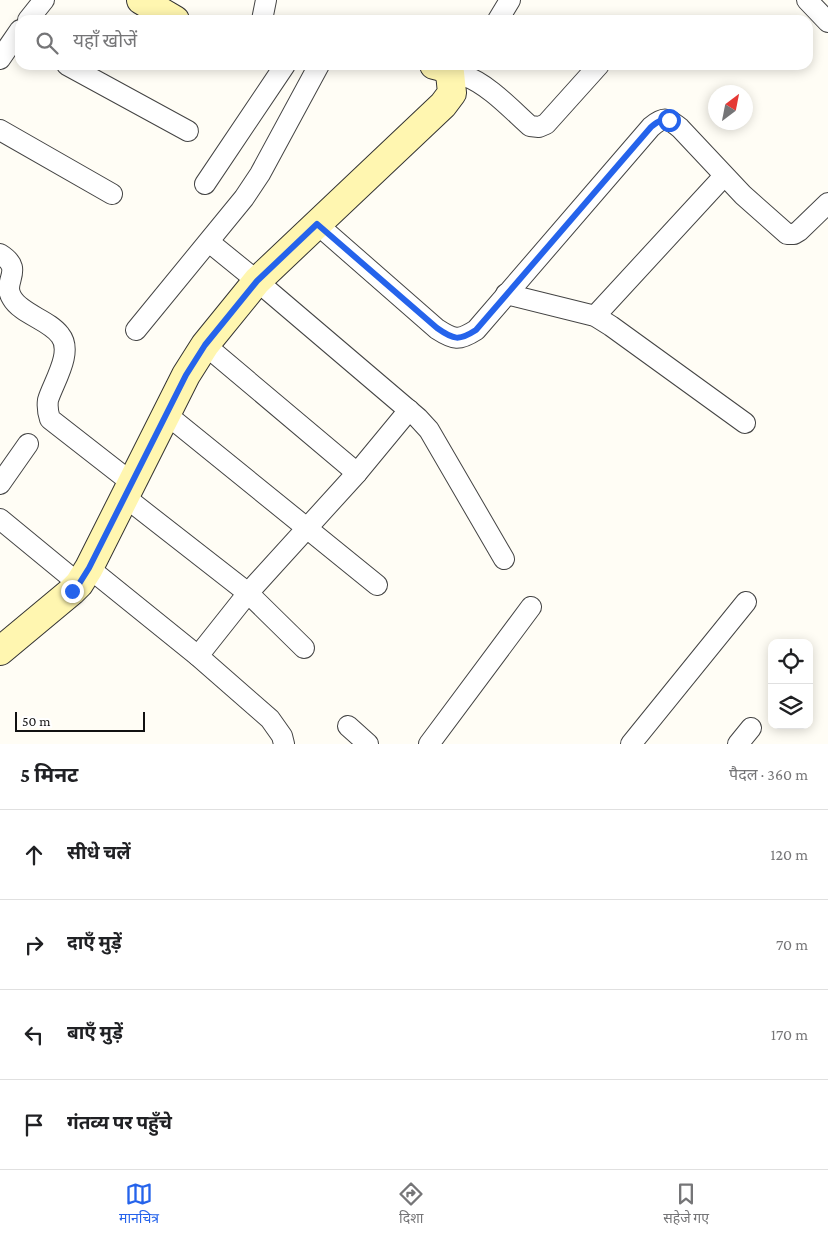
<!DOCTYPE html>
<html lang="hi">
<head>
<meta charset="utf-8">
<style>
  :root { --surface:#fff; --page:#f6f6f6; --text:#202124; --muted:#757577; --line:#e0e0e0; --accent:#2563eb }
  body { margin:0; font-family:"Crimson Pro","Noto Sans Devanagari",serif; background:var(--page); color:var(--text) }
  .controls { position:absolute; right:15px; bottom:15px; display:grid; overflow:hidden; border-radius:10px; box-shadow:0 2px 12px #0003 }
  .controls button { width:45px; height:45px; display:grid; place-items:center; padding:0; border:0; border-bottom:1px solid var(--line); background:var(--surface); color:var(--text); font:25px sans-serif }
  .compass { position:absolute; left:708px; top:85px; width:45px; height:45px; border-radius:50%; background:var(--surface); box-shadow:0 2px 12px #0003; rotate:32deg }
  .scale { position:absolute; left:15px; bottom:12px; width:130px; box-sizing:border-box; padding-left:5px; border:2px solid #111; border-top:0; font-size:14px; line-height:18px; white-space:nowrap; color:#111; -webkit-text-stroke:4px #fff; paint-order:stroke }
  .stop { position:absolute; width:15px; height:15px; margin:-11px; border:4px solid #2563eb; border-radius:50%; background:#fff }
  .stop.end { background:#2563eb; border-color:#fff; box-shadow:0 1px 5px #0008 }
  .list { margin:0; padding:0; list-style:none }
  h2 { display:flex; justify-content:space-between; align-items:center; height:65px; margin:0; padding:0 20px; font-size:21px }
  h2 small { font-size:16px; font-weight:400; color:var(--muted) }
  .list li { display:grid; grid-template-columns:32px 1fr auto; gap:15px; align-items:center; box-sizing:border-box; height:90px; padding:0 20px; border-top:1px solid var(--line) }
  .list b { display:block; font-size:19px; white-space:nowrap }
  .list em { font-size:16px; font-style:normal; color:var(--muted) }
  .icon { flex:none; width:28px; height:28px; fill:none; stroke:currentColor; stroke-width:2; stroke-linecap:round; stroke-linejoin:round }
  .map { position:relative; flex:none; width:828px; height:744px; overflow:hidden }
  .search { position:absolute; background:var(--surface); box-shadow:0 2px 12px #0003; left:15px; right:15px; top:15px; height:55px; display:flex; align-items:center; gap:12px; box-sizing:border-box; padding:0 18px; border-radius:15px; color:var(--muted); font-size:19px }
  .sheet { height:425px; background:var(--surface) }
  nav { display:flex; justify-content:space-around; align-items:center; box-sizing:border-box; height:70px; border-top:1px solid var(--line); background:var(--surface); font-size:14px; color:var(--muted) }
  nav a { display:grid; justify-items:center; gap:2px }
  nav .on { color:var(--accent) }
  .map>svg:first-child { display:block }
</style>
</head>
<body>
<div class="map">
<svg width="828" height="744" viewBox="0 0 828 744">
  <rect width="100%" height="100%" fill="#fffdf5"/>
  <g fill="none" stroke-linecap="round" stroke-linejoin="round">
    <g stroke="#444" stroke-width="22">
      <g id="street">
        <path d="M807 0 828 22"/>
        <path d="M28 20 44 0"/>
        <path d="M262 20 266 0"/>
        <path d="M498 20 510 0"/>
        <path d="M0 59 20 30"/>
        <path d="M67 65 188 131"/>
        <path d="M450 73C455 74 460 74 465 76 488 84 512 110 530 126L539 127 546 124 599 65"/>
        <path d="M0 130 112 194"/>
        <path d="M205 184 285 65"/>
        <path d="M317 224 437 329C454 340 459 341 476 330L651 127C664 116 667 118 680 128L743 195 787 234H794L799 231 828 203"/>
        <path d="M209 242 257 281 418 418 429 430 504 559"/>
        <path d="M0 254C26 270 1 281 12 298 21 314 49 320 60 335 74 352 53 383 48 400 47 407 48 413 50 419L132 483"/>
        <path d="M506 294 595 316 611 326 745 423"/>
        <path d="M595 316 724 176"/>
        <path d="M136 330 244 198 260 174 319 65"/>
        <path d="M205 345 357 473"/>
        <path d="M166 414 377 585"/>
        <path d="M0 484 28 444"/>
        <path d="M125 497 248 593 304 648"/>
        <path d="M0 519 79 584"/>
        <path d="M89 568 198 656 270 719 282 736 284 744"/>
        <path d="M198 656 248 593 357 473 409 410"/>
        <path d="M348 726 368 744"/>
        <path d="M429 744 531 607"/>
        <path d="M631 744 746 602"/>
        <path d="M738 744 751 728"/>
      </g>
    </g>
    <g stroke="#333" stroke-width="30">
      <g id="secondary">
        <path d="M141 0 175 20"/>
        <path d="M0 651 72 591 79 584 89 568 186 375 205 345 257 281 443 105 452 93 450 73 442 67 434 65"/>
      </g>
    </g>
    <use href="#street" stroke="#fff" stroke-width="20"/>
    <use href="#secondary" stroke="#fff6b0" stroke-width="28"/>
  </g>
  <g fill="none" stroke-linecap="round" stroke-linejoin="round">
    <path stroke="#2563eb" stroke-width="6" d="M72 591 79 584 89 568 186 375 205 345 257 281 317 224 437 328C454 340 459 341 476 330L651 127C657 122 661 119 669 120"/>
  </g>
</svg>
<div class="controls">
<button><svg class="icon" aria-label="locate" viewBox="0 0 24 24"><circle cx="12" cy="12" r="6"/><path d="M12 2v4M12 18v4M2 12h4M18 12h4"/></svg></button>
<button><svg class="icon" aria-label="layers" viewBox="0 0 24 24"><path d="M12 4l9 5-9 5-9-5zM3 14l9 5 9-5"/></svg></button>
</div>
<svg class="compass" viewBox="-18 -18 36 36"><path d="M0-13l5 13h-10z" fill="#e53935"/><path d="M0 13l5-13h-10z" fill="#757577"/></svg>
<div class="scale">50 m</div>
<div class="stop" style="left:669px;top:120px"></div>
<div class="stop end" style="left:72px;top:591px"></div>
<div class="search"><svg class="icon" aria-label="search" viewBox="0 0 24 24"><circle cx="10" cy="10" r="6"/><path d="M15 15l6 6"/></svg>यहाँ खोजें</div>
</div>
<section class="sheet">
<h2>5 मिनट<small>पैदल · 360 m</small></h2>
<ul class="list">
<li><svg class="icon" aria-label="ahead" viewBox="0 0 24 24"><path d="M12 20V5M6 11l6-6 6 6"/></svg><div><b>सीधे चलें</b></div><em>120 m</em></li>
<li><svg class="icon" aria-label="right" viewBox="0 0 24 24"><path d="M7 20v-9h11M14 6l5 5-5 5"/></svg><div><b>दाएँ मुड़ें</b></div><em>70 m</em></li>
<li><svg class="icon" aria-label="left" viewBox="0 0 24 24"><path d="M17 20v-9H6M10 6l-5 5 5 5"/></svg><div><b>बाएँ मुड़ें</b></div><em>170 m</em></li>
<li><svg class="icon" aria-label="arrive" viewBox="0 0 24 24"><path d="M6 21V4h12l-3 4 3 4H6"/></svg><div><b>गंतव्य पर पहुँचे</b></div></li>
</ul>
</section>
<nav>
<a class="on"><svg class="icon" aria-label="map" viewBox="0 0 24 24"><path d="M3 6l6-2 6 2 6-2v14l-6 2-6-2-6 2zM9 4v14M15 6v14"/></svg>मानचित्र</a>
<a><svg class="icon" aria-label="directions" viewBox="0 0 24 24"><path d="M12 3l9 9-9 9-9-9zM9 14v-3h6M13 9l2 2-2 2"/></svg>दिशा</a>
<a><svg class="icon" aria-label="saved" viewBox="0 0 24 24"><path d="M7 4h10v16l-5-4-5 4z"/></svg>सहेजे गए</a>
</nav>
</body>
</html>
